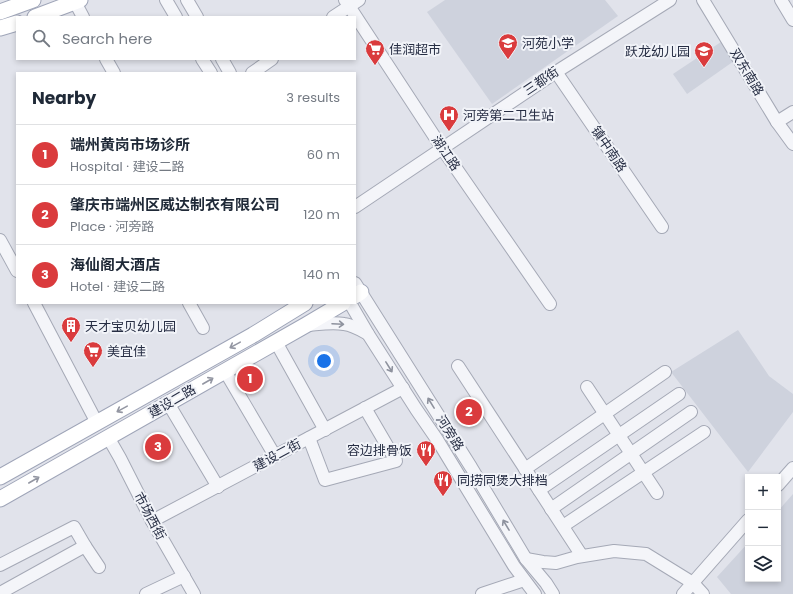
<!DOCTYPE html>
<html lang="en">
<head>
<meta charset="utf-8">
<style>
  :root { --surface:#fff; --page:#f2f2f3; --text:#1f2937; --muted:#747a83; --line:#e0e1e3; --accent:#da3b3d }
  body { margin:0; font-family:Poppins,"Noto Sans SC",sans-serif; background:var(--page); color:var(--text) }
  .controls { position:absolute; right:12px; bottom:12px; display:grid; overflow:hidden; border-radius:0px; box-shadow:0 2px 6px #0003 }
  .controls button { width:36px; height:36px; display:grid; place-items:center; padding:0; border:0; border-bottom:1px solid var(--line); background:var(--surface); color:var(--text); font:20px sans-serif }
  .you { position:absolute; left:324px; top:361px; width:14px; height:14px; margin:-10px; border:3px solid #fff; border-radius:50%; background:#1a73e8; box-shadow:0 0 0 6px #1a73e833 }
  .badge { display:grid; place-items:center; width:26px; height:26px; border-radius:50%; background:var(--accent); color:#fff; font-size:13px; font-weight:700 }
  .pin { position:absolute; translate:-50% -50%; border:2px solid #fff; box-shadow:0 1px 4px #0006 }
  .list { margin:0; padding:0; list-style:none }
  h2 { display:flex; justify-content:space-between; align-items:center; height:52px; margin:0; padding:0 16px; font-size:17px }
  h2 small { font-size:13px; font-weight:400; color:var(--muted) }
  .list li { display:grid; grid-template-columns:26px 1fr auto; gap:12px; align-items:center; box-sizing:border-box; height:60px; padding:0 16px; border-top:1px solid var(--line) }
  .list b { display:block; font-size:15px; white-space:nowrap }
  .list p { margin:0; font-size:13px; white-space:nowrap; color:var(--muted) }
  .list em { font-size:13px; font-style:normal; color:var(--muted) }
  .icon { flex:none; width:22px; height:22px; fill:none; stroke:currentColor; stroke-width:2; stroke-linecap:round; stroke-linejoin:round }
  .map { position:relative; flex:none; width:793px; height:594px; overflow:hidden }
  .search { position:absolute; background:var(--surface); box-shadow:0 2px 6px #0003; left:16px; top:16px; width:340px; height:44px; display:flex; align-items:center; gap:10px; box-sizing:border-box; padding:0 14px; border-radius:0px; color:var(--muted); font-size:15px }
  .panel { position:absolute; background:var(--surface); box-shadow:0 2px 6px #0003; left:16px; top:72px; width:340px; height:232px; border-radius:0px }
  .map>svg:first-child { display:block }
</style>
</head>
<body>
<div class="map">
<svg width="793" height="594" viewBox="0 0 793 594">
  <rect width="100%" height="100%" fill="#e1e3eb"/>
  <g fill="#ced2dd">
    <path d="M445 0H605L618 16 492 104 427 12Z"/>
    <path d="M721 42 734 61 687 94 673 74Z"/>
    <path d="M738 330 769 376 793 394V412L748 472 671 372Z"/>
    <path d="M793 494V594H731L717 577 748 543V579H778V511Z"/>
  </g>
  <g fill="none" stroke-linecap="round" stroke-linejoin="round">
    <g stroke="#a5a9b6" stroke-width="14">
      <g id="minor">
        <path d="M166 0 176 17"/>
        <path d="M187 0 197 17"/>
        <path d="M345 0 442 148 550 304"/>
        <path d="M703 0 777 122 793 144"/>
        <path d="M781 0 793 20"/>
        <path d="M75 2 83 17"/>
        <path d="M333 17 359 0"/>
        <path d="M106 59 114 73"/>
        <path d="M202 59 211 73"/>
        <path d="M222 59 230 73"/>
        <path d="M556 72 662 227"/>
        <path d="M252 73 272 59"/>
        <path d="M777 122 793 112"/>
        <path d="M355 207 556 72 670 0"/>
        <path d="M0 240 17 271"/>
        <path d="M355 283 471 467 526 559 546 583 553 594"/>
        <path d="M34 303 97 423"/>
        <path d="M189 303 203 328"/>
        <path d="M350 303 368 334 416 409 438 441 514 566 535 594"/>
        <path d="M308 325C320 324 332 322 344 324 353 325 361 330 368 334"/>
        <path d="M276 342 325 430"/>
        <path d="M458 366 582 556"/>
        <path d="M225 371 275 456"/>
        <path d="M587 387 657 493"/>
        <path d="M168 403 218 487"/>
        <path d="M108 437 120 458 152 521 194 594"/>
        <path d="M309 438 325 480 396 461 365 408"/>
        <path d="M525 469 665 372"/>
        <path d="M778 485 793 468"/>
        <path d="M539 490 679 394"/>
        <path d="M551 509 691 412"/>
        <path d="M152 521 403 388"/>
        <path d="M563 526 704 432"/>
        <path d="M526 559 543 562 556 563 577 557 614 551 646 554 693 583 703 594"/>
        <path d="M0 565 74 527 85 546 99 567"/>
        <path d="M0 593 85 546"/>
        <path d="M146 594 184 576"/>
        <path d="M482 594 524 580"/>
        <path d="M683 594 748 520"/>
      </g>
    </g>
    <g stroke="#9fa5b8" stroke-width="17">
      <g id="major">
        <path d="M0 12 33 0"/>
        <path d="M35 17 80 0"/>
        <path d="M0 28 17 23"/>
        <path d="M355 296 361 292"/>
        <path d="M0 477 253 335 305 303"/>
        <path d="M0 499 306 325 343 303"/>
      </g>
    </g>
    <use href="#minor" stroke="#f4f5f9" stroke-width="12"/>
    <use href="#major" stroke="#fff" stroke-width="15"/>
  </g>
  <defs><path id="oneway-shaft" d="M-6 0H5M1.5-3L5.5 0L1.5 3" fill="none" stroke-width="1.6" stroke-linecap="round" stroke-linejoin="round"/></defs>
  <g stroke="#8e929e">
    <use href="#oneway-shaft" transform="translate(338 324) rotate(3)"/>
    <use href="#oneway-shaft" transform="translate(389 367) rotate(58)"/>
    <use href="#oneway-shaft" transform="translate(431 403) rotate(-122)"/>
    <use href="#oneway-shaft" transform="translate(506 525) rotate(-121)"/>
  </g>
  <g stroke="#9396a2">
    <use href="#oneway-shaft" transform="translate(235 345) rotate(151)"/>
    <use href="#oneway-shaft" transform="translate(208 381) rotate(-30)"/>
    <use href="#oneway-shaft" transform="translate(122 409) rotate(151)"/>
    <use href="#oneway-shaft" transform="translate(34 480) rotate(-30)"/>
  </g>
  <defs>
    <g id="school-pin" transform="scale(1)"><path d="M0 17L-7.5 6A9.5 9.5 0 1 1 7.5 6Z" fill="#da3b3d" stroke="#f1f3f8"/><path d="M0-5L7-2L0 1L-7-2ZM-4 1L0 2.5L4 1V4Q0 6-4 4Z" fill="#fff"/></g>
    <g id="supermarket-pin" transform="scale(1)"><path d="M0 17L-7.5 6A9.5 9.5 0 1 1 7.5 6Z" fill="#da3b3d" stroke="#f1f3f8"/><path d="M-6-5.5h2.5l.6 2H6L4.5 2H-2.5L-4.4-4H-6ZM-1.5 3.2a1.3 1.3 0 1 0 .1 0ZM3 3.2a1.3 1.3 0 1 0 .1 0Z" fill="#fff"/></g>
    <g id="hospital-pin" transform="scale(1)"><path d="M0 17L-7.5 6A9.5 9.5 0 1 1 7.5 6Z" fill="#da3b3d" stroke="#f1f3f8"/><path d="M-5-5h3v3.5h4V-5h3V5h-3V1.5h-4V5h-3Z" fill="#fff"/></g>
    <g id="building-pin" transform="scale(1)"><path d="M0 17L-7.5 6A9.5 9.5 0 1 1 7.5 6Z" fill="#da3b3d" stroke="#f1f3f8"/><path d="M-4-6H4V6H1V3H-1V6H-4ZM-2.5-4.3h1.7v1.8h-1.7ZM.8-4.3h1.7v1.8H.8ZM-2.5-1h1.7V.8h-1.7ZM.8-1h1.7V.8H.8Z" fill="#fff"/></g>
    <g id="restaurant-pin" transform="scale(1)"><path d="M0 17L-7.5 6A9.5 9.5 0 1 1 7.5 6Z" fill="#da3b3d" stroke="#f1f3f8"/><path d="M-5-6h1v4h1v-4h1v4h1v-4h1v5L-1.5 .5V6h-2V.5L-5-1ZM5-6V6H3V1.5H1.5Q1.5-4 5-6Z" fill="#fff"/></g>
  </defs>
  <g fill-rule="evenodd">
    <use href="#school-pin" x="508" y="43"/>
    <use href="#supermarket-pin" x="375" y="49"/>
    <use href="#school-pin" x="704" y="51"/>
    <use href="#hospital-pin" x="449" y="115"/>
    <use href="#building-pin" x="71" y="326"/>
    <use href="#supermarket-pin" x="93" y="351"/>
    <use href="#restaurant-pin" x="426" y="450"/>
    <use href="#restaurant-pin" x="443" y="480"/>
  </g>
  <g text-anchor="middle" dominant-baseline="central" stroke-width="4" stroke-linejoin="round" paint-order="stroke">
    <g font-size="13" fill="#272e44" stroke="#f1f3f8" text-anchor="start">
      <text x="522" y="43">河苑小学</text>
      <text x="389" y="49">佳润超市</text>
      <text x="690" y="51" text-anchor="end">跃龙幼儿园</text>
      <text x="463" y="115">河旁第二卫生站</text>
      <text x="85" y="326">天才宝贝幼儿园</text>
      <text x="107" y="351">美宜佳</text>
      <text x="412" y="450" text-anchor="end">容边排骨饭</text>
      <text x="457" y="480">同捞同煲大排档</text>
    </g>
    <g font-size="13" fill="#272e44" stroke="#f1f3f8">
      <text transform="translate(747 72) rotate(59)">双东南路</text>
      <text transform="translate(541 81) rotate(-34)">三都街</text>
      <text transform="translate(609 149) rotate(56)">镇中南路</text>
      <text transform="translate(446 153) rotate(56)">湖江路</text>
      <text transform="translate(172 401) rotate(-30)">建设二路</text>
      <text transform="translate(450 433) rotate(58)">河旁路</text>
      <text transform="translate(277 455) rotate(-28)">建设二街</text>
      <text transform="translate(150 516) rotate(62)">市场西街</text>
    </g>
  </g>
</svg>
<div class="controls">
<button>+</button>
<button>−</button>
<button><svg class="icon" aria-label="layers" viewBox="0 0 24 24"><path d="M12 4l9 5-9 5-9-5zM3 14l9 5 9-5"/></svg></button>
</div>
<div class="you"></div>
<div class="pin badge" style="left:250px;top:379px">1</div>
<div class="pin badge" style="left:469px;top:412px">2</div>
<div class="pin badge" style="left:158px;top:447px">3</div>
<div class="search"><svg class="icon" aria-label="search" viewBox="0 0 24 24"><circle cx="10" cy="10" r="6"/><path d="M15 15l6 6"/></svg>Search here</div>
<section class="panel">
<h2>Nearby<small>3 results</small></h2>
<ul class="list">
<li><span class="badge">1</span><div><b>端州黄岗市场诊所</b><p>Hospital · 建设二路</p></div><em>60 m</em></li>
<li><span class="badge">2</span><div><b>肇庆市端州区威达制衣有限公司</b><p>Place · 河旁路</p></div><em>120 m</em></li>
<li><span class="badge">3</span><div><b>海仙阁大酒店</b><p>Hotel · 建设二路</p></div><em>140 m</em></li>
</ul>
</section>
</div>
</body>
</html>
